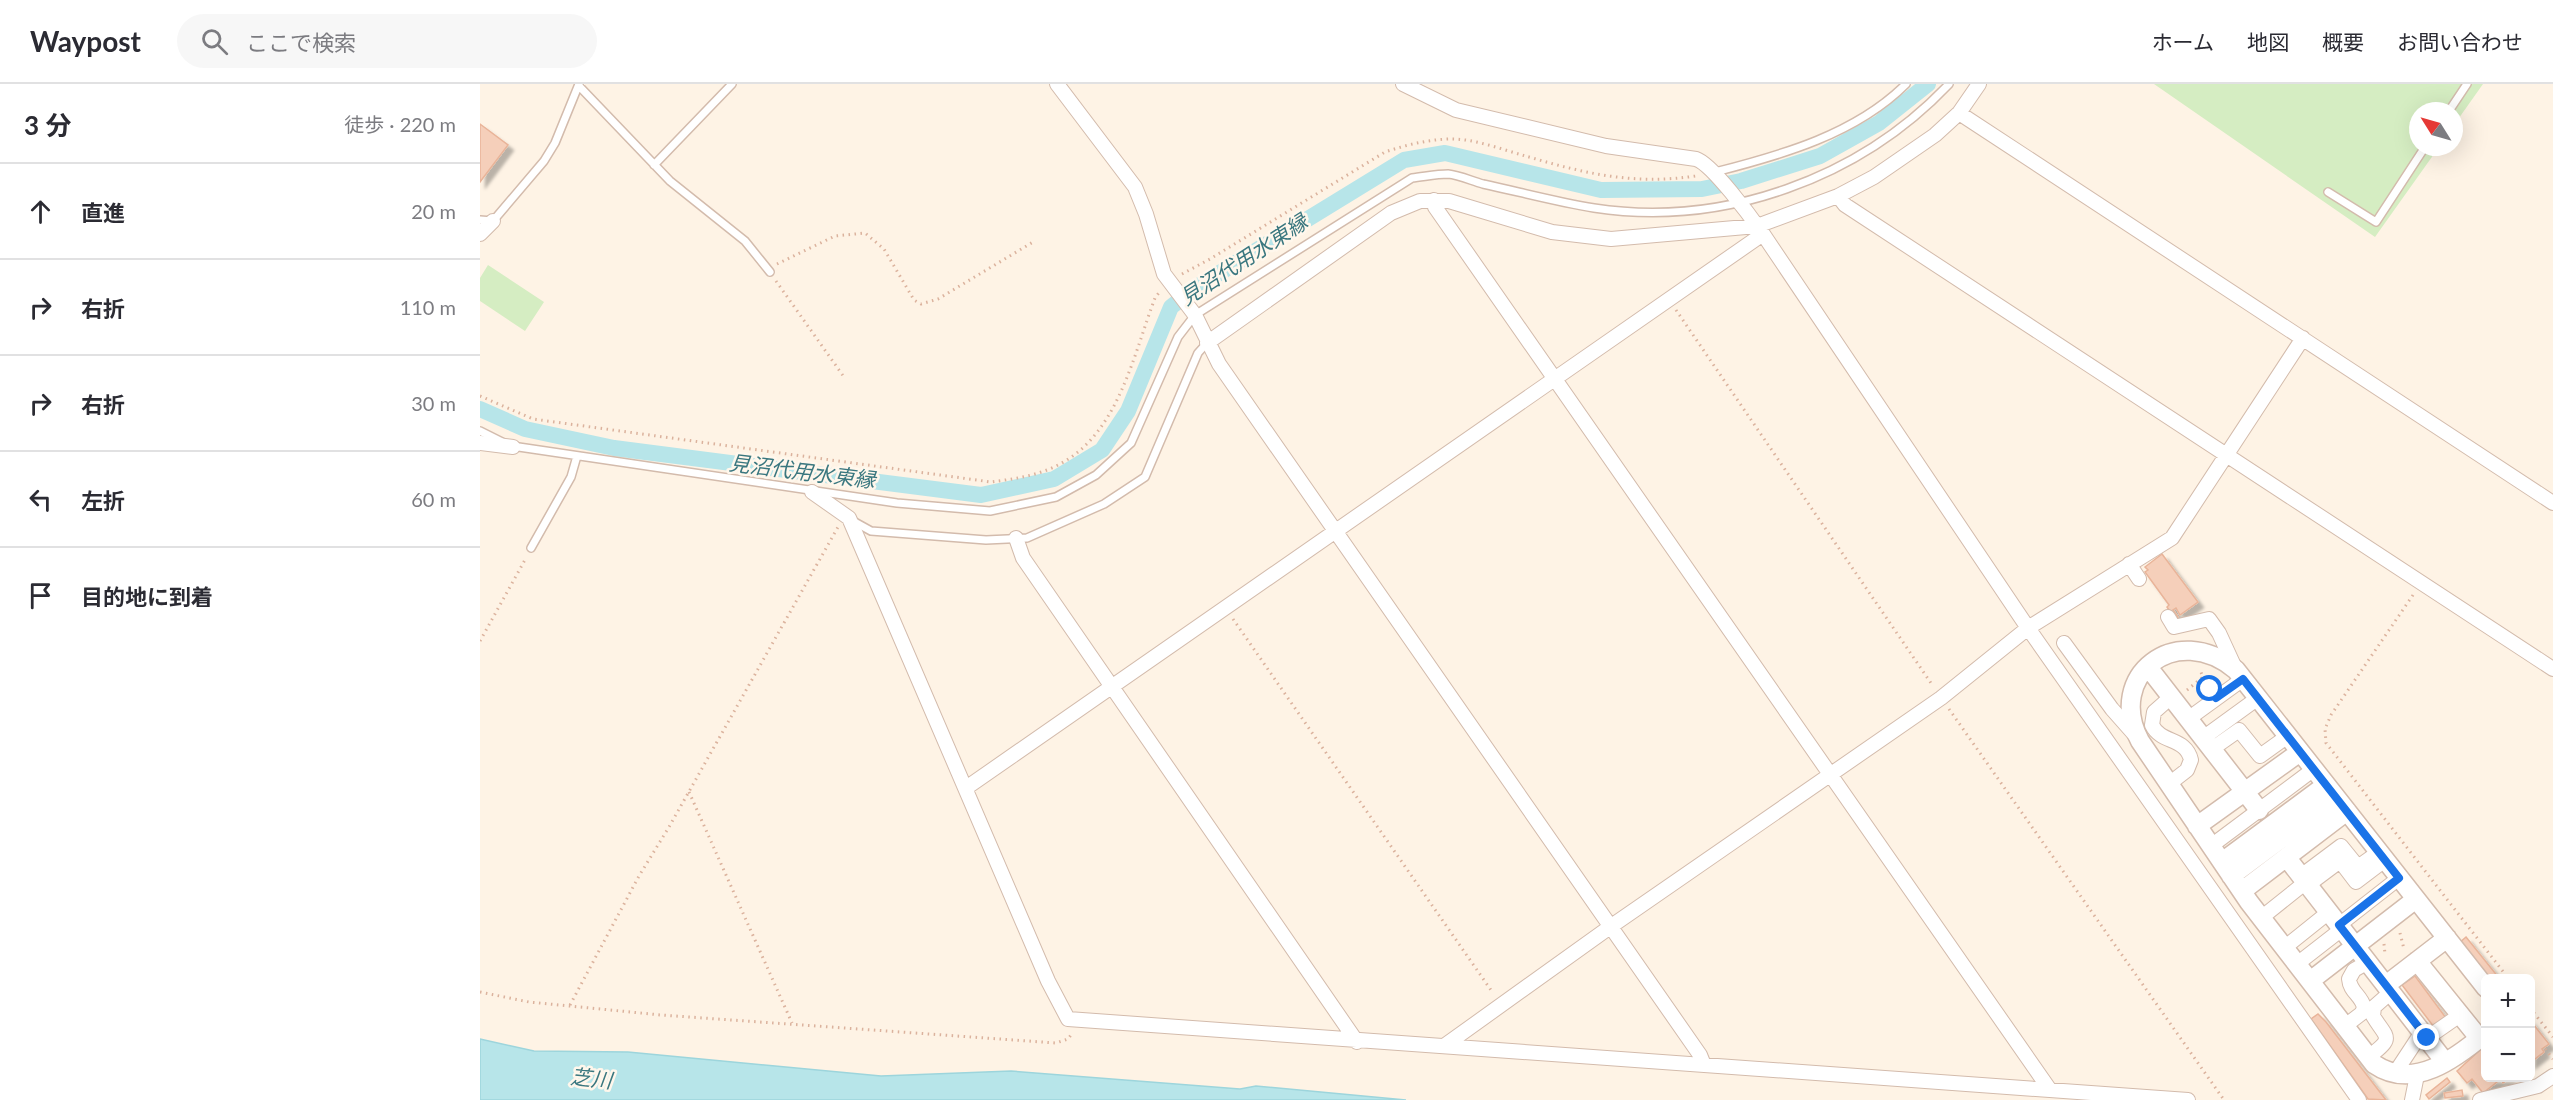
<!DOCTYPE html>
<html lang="ja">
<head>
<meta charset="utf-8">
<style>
	body { margin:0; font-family:Lato,"Noto Sans JP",sans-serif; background:#f7f7f7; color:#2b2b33 }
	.controls { position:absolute; right:18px; bottom:18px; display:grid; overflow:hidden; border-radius:9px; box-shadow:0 6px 24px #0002 }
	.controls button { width:54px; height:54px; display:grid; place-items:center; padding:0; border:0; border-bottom:2px solid #e1e1e2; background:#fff; color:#2b2b33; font:30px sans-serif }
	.compass { position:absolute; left:1929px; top:18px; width:54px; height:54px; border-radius:50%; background:#fff; box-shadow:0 6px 24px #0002; rotate:307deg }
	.stop { position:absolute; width:18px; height:18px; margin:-14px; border:4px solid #1a73e8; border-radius:50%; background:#fff }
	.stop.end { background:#1a73e8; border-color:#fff; box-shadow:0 2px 6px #0008 }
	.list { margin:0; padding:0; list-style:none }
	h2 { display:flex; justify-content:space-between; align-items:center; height:78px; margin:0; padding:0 24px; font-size:26px }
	h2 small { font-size:20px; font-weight:400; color:#7c7c81 }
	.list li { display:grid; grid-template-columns:39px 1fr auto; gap:18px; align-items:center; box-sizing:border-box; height:96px; padding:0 24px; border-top:2px solid #e1e1e2 }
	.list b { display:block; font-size:22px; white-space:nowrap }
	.list em { font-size:20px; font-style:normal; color:#7c7c81 }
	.icon { flex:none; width:33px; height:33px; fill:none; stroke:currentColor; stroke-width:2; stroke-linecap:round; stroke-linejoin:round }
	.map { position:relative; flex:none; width:2073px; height:1016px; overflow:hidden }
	header { display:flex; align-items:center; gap:36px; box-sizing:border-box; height:84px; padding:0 30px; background:#fff; border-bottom:2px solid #e1e1e2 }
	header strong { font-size:28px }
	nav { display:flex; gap:33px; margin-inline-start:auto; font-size:21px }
	.search { width:420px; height:54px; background:#f7f7f7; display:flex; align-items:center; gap:15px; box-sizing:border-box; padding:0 21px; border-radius:33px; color:#7c7c81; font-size:22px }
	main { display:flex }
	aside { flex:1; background:#fff }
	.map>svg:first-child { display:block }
	.green { fill:#d5edc2 }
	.water { fill:#b7e5e9; stroke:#9dd5dc; stroke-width:1.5 }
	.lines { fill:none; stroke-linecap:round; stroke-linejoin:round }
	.canal { stroke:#b7e5e9; stroke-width:16 }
	.building { fill:#f5cfba; stroke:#e9b499; stroke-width:1.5; filter:url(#shadow) }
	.service-casing { stroke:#d3bbac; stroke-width:10 }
	.minor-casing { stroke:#d3bbac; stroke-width:16 }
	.tertiary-casing { stroke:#d3bbac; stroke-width:21 }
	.path { stroke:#dbb29d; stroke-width:3; stroke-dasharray:1.5 4.5; stroke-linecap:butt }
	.service { stroke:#fff; stroke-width:7 }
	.minor { stroke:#fff; stroke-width:14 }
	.tertiary { stroke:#fff; stroke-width:18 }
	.route { stroke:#1a73e8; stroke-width:8 }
	.labels { text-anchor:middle; stroke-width:5; stroke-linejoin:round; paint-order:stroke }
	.water-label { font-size:21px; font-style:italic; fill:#3a777f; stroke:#fff7ec }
</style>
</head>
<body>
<header>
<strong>Waypost</strong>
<div class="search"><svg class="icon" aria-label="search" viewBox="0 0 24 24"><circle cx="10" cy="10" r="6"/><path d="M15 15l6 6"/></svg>ここで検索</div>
<nav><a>ホーム</a><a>地図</a><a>概要</a><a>お問い合わせ</a></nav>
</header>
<main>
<aside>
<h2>3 分<small>徒歩 · 220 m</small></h2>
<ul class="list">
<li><svg class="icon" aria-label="ahead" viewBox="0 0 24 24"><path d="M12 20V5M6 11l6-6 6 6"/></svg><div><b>直進</b></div><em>20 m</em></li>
<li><svg class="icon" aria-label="right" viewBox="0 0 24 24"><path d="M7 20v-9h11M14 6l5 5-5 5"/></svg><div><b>右折</b></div><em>110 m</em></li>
<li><svg class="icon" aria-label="right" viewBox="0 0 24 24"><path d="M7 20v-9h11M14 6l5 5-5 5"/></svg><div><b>右折</b></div><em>30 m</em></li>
<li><svg class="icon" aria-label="left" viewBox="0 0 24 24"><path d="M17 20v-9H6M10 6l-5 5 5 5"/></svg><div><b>左折</b></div><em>60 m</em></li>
<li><svg class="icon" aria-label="arrive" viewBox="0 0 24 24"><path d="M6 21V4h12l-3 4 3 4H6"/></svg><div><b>目的地に到着</b></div></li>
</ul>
</aside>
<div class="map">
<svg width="2073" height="1016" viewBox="0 0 2073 1016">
	<defs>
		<filter id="shadow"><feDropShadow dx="5.5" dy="5.5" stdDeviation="1.5" flood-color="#0004"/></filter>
	</defs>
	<rect width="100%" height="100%" fill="#fef3e5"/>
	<path class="green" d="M1674,0H2003L1974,41V27H1938V63H1959L1895,153Z
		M8,181L64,218L45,247L0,217V194Z"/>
	<path class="water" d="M0,955L54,967L148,968L401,992L531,987L760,1005L776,1002L926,1016H0Z"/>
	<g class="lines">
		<path class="canal" d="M0,325L45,345L134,364L501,411L574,395L622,366L648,327L691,223L715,204L924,76L965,69L1121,106L1222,105L1261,97L1340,72L1399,39L1448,0"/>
	</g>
	<path class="building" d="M0,40L28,61L0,98Z
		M1682,470L1718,518L1700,531L1696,524L1693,526L1698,533L1695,535L1687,523L1689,521L1665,488L1668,486L1665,483Z
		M1986,853L2019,894H2007L1979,859Z
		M1935,892L1966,934L1954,943L1922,901Z
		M1838,930L1846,938L1906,1016L1888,1015L1831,935Z
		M2050,936L2069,960L2062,965L2064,968L2050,979Z
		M2006,964V994H2030L2023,999L2021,995L2003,1009L1992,995L1987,999L1977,987L2000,966Z
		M1967,994L1970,998L1949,1015L1946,1011Z
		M1982,1006L1983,1012L1965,1014L1964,1009Z"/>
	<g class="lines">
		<defs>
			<path id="service" d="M99,2L190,97L265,157L290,188
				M1969,27L1987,0
				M174,81L252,0
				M1235,88C1302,71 1376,50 1426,0
				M1848,108L1896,138L1945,63
				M0,136L13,137L64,77L75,59L99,0
				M0,347L22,358
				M32,362L417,419L510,427L576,413L616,391L651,359L698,253L715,231L932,94C943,93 956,90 968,90C979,91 992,97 1003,100C1040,108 1077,118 1114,124C1244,144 1380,94 1469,0
				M371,436L391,447L506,456L547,454L624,420L665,393L718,269L727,259
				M51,464L91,393L97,372"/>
			<path id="minor" d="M577,0L655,103L666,130L684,190L715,231L739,280L1220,971L1224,981
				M923,0L976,26L1126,62L1216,75C1232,80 1271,133 1283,150L1548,544L1879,1016
				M1479,29L1499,0
				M1358,112L1365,121L2073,585
				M954,116L955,123L1570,1006
				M0,150L13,137
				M727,259L911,129L940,117H969L1072,148L1131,155L1277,142L1358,112L1394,93L1455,51L1479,29L2073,419
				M0,359L33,363
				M332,408L369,434L568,897L588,935L1708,1016
				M536,454L543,474L877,958
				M1649,480L1659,495
				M1688,533L1694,543L1729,535L1739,549L1756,586
				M1584,559L1632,625L1655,651
				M1708,635L1763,595
				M1723,654L1778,614
				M1732,665L1759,646L1780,672L1808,652
				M1689,700L1707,686L1711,676C1706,653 1681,660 1672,641L1674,628L1691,613
				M486,704L1283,150
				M1731,762L1834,685
				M1821,792L1861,762L1878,783L1899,768
				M1828,801L1860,777L1876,798L1905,776
				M1781,834L1826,798
				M1859,841L1919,794
				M1804,864L1849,828
				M1817,880L1862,845
				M1865,942L1882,929L1884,923C1881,911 1870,908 1869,895L1874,886L1888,878
				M1947,954L1980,931
				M964,962L1130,843L1461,614L1548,544L1692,454L1823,254
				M1888,973C1916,953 1906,954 1893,932L1894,923L1911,908
				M1915,989L1942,948
				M1932,1016L1937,991
				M2000,1016L2058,1002L2073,992"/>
			<path id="tertiary" d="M1668,583L1779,726
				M1717,742L1820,668
				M1807,774L1965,978
				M1742,778L1846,701
				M1751,792L1856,714
				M1762,807L1867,727
				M1937,877L1999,954
				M1830,897L1936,815
				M1906,901L1967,854
				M2006,904L1756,586C1696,536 1625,592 1660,657L1769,818L1894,980C1933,1007 1975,975 2006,949"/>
		</defs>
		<use href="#service" class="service-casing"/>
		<use href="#minor" class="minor-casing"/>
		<use href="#tertiary" class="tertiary-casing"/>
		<path class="path" d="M297,180L355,152L385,149L404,165L434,216L441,220L458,215L553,158
			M702,190L730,175L905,68C926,61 946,56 968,55C994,54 1023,66 1049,73C1107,90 1154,101 1216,92
			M296,197L364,293
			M1196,226L1453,602
			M0,312L53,335L511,398C533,395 557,392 578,381C638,351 653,272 675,214L681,206
			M1933,511L1851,631L1845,645L1846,659L2028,894
			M753,535L1013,909
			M0,557L46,474
			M1707,606L1723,593L1720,586
			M1469,625L1744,1016
			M209,708L312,939
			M1920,849L1924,865
			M1904,860L1905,870
			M0,908L49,918L181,931L576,959L588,955L593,948
			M90,921L159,792L189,743L358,443
			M2050,924L2073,953
			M2065,965L2073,975"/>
		<use href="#service" class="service"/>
		<use href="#minor" class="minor"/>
		<use href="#tertiary" class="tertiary"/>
	</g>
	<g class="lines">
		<path class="route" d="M1730,605L1736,614L1763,595L1919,794L1859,841L1947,954"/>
	</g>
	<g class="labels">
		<g class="water-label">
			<text transform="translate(764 176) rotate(-33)" y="7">見沼代用水東縁</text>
			<text transform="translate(322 388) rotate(7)" y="7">見沼代用水東縁</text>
			<text transform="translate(111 995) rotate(6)" y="7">芝川</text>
		</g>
	</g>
</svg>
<div class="controls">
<button>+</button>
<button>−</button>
</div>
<svg class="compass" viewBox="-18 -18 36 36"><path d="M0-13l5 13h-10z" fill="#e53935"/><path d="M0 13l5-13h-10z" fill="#7c7c81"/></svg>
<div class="stop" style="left:1730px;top:605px"></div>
<div class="stop end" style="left:1947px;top:954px"></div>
</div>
</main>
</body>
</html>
